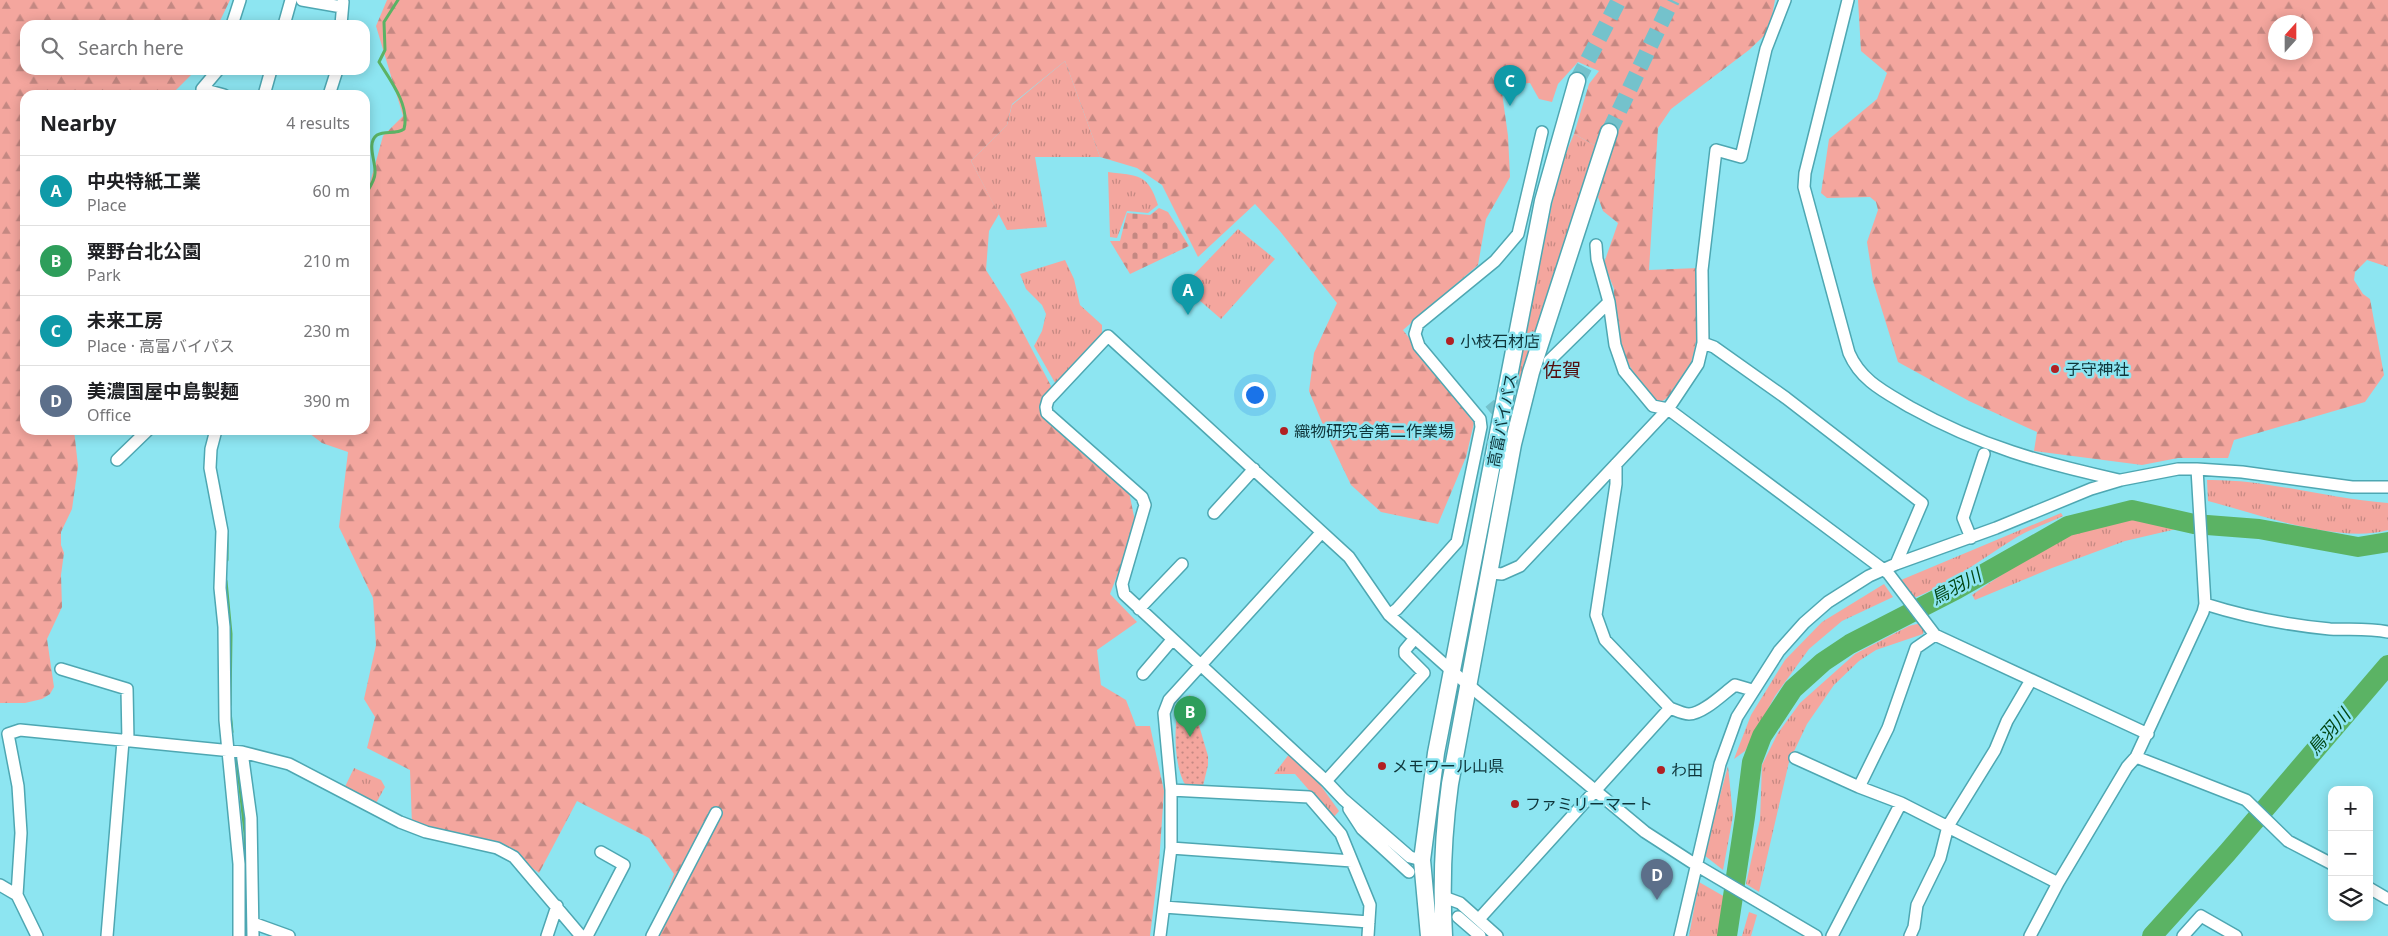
<!DOCTYPE html>
<html lang="en">
<head>
<meta charset="utf-8">
<style>
	body { margin:0; font-family:"Noto Sans","Noto Sans JP",sans-serif; background:#f6f6f6; color:#202124 }
	.controls { position:absolute; right:15px; bottom:15px; display:grid; overflow:hidden; border-radius:10px; box-shadow:0 2px 12px #0003 }
	.controls button { width:45px; height:45px; display:grid; place-items:center; padding:0; border:0; border-bottom:1px solid #e0e0e0; background:#fff; color:#202124; font:25px sans-serif }
	.compass { position:absolute; left:2268px; top:15px; width:45px; height:45px; border-radius:50%; background:#fff; box-shadow:0 2px 12px #0003; rotate:21deg }
	.you { position:absolute; left:1254px; top:394px; width:18px; height:18px; margin:-12px; border:4px solid #fff; border-radius:50%; background:#1a73e8; box-shadow:0 0 0 8px #1a73e833 }
	.badge { display:grid; place-items:center; width:32px; height:32px; border-radius:50%; background:#b45309; color:#fff; font-size:16px; font-weight:700 }
	.pin { position:absolute; translate:-50% -41px; filter:drop-shadow(0 1px 2px #0008) }
	.pin::after { content:''; position:absolute; top:26px; width:18px; height:15px; background:inherit; clip-path:polygon(0 0,100% 0,50% 100%) }
	.list { margin:0; padding:0; list-style:none }
	h2 { display:flex; justify-content:space-between; align-items:center; height:65px; margin:0; padding:0 20px; font-size:21px }
	h2 small { font-size:16px; font-weight:400; color:#757577 }
	.list li { display:grid; grid-template-columns:32px 1fr auto; gap:15px; align-items:center; box-sizing:border-box; height:70px; padding:0 20px; border-top:1px solid #e0e0e0 }
	.list b { display:block; font-size:19px; white-space:nowrap }
	.list p { margin:0; font-size:16px; white-space:nowrap; color:#757577 }
	.list em { font-size:16px; font-style:normal; color:#757577 }
	.icon { flex:none; width:28px; height:28px; fill:none; stroke:currentColor; stroke-width:2; stroke-linecap:round; stroke-linejoin:round }
	.map { position:relative; flex:none; width:2388px; height:936px; overflow:hidden }
	.search { position:absolute; background:#fff; box-shadow:0 2px 12px #0003; left:20px; top:20px; width:350px; height:55px; display:flex; align-items:center; gap:12px; box-sizing:border-box; padding:0 18px; border-radius:15px; color:#757577; font-size:19px }
	.panel { position:absolute; background:#fff; box-shadow:0 2px 12px #0003; left:20px; top:90px; width:350px; height:345px; border-radius:15px }
	.map>svg:first-child { display:block }
	.grass { fill:url(#grass-tufts) }
	.forest { fill:url(#forest-firs); fill-rule:evenodd }
	.cemetery { fill:url(#cemetery-stones) }
	.park { fill:url(#park-dots) }
	.lines { fill:none; stroke-linecap:round; stroke-linejoin:round }
	.stream { stroke:#5bb364; stroke-width:3 }
	.river { stroke:#5bb364; stroke-width:20 }
	.minor-tunnel { stroke:#74c2cc; stroke-width:11; stroke-dasharray:11 5.5; stroke-linecap:butt }
	.highway-tunnel { stroke:#74c2cc; stroke-width:16; stroke-dasharray:16 8; stroke-linecap:butt }
	.minor-casing { stroke:#4ea7b2; stroke-width:14 }
	.highway-casing { stroke:#4ea7b2; stroke-width:19 }
	.minor { stroke:#fff; stroke-width:11 }
	.highway { stroke:#fff; stroke-width:16 }
	.poi-dot { fill:#b12023; stroke:#8de5f1; stroke-width:2 }
	.labels { text-anchor:middle; stroke-width:5; stroke-linejoin:round; paint-order:stroke }
	.poi-label { font-size:16px; fill:#0e353a; stroke:#8de5f1; text-anchor:start }
	.street-label { font-size:16px; fill:#0e353a; stroke:#8de5f1 }
	.water-label { font-size:18px; font-style:italic; fill:#024613; stroke:#8de5f1 }
	.quarter-label { font-size:19px; fill:#540f0f; stroke:#8de5f1 }
</style>
</head>
<body>
<div class="map">
<svg width="2388" height="936" viewBox="0 0 2388 936">
	<defs>
		<pattern id="grass-tufts" width="24" height="20" patternUnits="userSpaceOnUse" patternTransform="scale(1.25)"><rect width="24" height="20" fill="#f4a69e"/><path d="M3 7l-1-3M5 7V3M7 7l1-3M15 17l-1-3M17 17v-4M19 17l1-3" fill="none" stroke="#c48882"/></pattern>
		<pattern id="forest-firs" width="22" height="20" patternUnits="userSpaceOnUse" patternTransform="scale(1.25)"><rect width="22" height="20" fill="#f4a69e"/><path d="M5 1l3.5 6h-7zM16 11l3.5 6h-7z" fill="#c48882"/></pattern>
		<pattern id="cemetery-stones" width="16" height="16" patternUnits="userSpaceOnUse" patternTransform="scale(1.25)"><rect width="16" height="16" fill="#f4a69e"/><path d="M2 7V4a2 2 0 0 1 4 0v3zM10 15v-3a2 2 0 0 1 4 0v3z" fill="#c48882"/></pattern>
		<pattern id="park-dots" width="8" height="8" patternUnits="userSpaceOnUse" patternTransform="scale(1.25)"><rect width="8" height="8" fill="#f4a69e"/><path d="M2 2h.1M6 6h.1" fill="none" stroke="#c48882" stroke-width="1.8" stroke-linecap="round"/></pattern>
	</defs>
	<rect width="100%" height="100%" fill="#8de5f1"/>
	<path class="grass" d="M1065,61L1100,157H1035L1047,227L1007,230L971,161L1007,125L1012,105Z
		M1574,134L1596,146L1522,385L1516,383L1559,169Z
		M1108,172C1138,176 1148,173 1158,205L1148,213L1127,211L1117,238L1110,237Z
		M1238,229L1275,259L1221,319L1183,286Z
		M1065,260L1074,279L1080,305L1102,325V335L1058,388L1034,346L1042,331L1046,314L1042,305L1026,289L1020,274Z
		M2207,480C2268,479 2327,499 2388,503V530C2339,544 2258,514 2208,501Z
		M2061,513L2063,516C2048,523 2031,529 2017,537C1983,558 1951,583 1914,598L1901,580Z
		M2139,517L2158,518L2185,527L2125,541L2052,568L1975,600L1972,595C2010,569 2049,541 2093,527C2108,523 2124,520 2139,517Z
		M1884,584L1893,597L1842,621L1809,649L1775,696L1745,751L1734,759L1751,715L1785,660L1822,622Z
		M1921,623L1924,628L1923,634L1876,650L1859,661L1834,685L1807,724L1789,762L1759,892L1746,884L1760,820L1762,765L1778,733L1800,703L1855,654L1909,626Z
		M1290,753L1316,779L1339,811L1333,818L1295,774H1274Z
		M1728,766L1733,816L1723,870L1704,855Z
		M354,768L381,780L385,787L375,805L342,793Z
		M1699,882L1725,897L1724,919L1720,936H1689Z
		M1749,912L1757,915L1751,936H1742Z"/>
	<path class="forest" d="M0,0H230L218,25H25V70H196L171,95H25V430H74L78,466L72,509L61,532V545L64,553L61,575L62,607L47,639L54,687L50,694L42,699L25,703H0Z
		M387,0H1775L1769,31L1749,50L1671,109L1658,128L1649,270L1698,268C1698,311 1705,379 1659,403L1641,384L1624,357L1613,316L1614,289L1604,263L1618,223L1603,211L1598,197L1604,172L1596,146L1574,134L1589,84L1599,71L1578,62L1558,84L1552,102L1539,99L1530,83L1501,85L1508,136L1510,177L1486,219L1478,265L1403,330L1474,423L1466,457L1438,524L1381,512L1351,485L1328,437L1309,391L1314,353L1337,303L1279,230L1255,204L1198,257L1162,185L1137,168L1100,157L1065,61L1012,104L1007,125L971,161L999,214L989,231L986,270L1012,311L1051,386L1043,406L1129,492L1136,526L1110,594L1137,622L1097,650L1101,685L1126,700L1136,726H1150L1164,791L1159,863L1150,936H651L674,874L649,838L577,801L539,873L508,850L412,825L410,770L367,748L375,717L364,699L376,645L373,598L339,527L348,452L322,443L305,430H365V201L383,136L403,116L376,26Z
		M1858,0H2388V267L2367,260L2355,272L2354,280L2363,294L2370,299L2384,375L2365,402L2234,440L2228,458H2178L2142,465L2034,451L2037,432L1969,401L1898,362L1873,281L1867,242L1878,210L1876,202L1870,197L1827,198L1821,193L1829,139L1877,99L1887,73L1861,51ZM2276,22H2306V52H2276Z"/>
	<path class="cemetery" d="M1159,208L1168,212L1189,246L1130,274L1110,241H1120L1127,213L1150,215Z"/>
	<path class="park" d="M1190,695L1208,756V765L1203,786H1186C1173,766 1174,724 1179,702Z"/>
	<g class="lines">
		<path class="stream" d="M365,195C369,188 375,181 375,173C376,162 366,143 377,135C385,130 396,135 404,129C410,106 391,81 379,62L385,50L384,22L398,0
			M227,560V534
			M226,581L231,634L230,705
			M230,711L232,732
			M237,760L245,833L247,936"/>
		<path class="river" d="M1727,936L1745,817L1752,762L1762,736L1793,689L1823,662L1850,644L1957,589L2068,526L2132,510L2194,524L2259,529L2358,547L2388,542
			M2152,936L2227,853L2388,665"/>
		<path class="minor-tunnel" d="M1489,411L1549,361"/>
		<path class="highway-tunnel" d="M1577,81L1619,0
			M1609,132L1672,0"/>
		<defs>
			<path id="minor" d="M302,0L342,7
				M1848,0L1805,173L1804,187L1849,353C1861,381 1885,392 1910,407C1980,446 2042,463 2119,480
				M232,25L240,0
				M284,25L291,0
				M341,25L343,2
				M218,70L202,89L224,95
				M264,95L271,70
				M329,95L337,70
				M1596,245L1597,259L1609,302L1615,345L1624,371L1653,406L1668,409L1888,573L1935,635L2148,734
				M1703,343L1714,347L1786,398L1922,503L1896,564
				M1549,361L1609,302
				M216,430L211,449L210,468L222,531L220,588L224,627L225,720L239,864V936
				M117,460L148,430
				M1616,464V484L1596,615L1605,640L1670,708C1675,710 1683,714 1689,714C1703,714 1724,693 1735,685L1752,690
				M1214,513L1254,469
				M1971,538L1963,518L1984,454
				M1491,573L1502,574L1520,566L1668,409L1698,364L1703,343L1702,270L1716,150L1741,157L1766,49L1785,0
				M2205,604C2246,617 2288,625 2330,629C2350,630 2369,628 2388,632
				M1139,609L1182,564
				M1389,615L1397,609L1457,542L1481,427L1480,419L1419,346L1415,334L1418,324L1495,261L1518,234L1542,132
				M61,669L127,689L128,741
				M1143,674L1172,640
				M242,752L251,818L253,936
				M2136,757L2246,800L2288,841L2332,864
				M1795,758L1859,787L1901,803L2058,883
				M1326,781L1424,673L1405,654V650L1415,638
				M1859,787L1888,728L1916,648L1935,635
				M1171,790L1309,797L1341,834L1370,905L1368,936
				M1349,809L1362,829L1409,872
				M1171,848L1352,861
				M1422,860L1410,857L1343,799L1326,781L1124,594L1122,584L1145,505L1142,497L1047,413L1046,407L1048,400L1108,336L1349,557L1389,615L1453,672L1645,832L1696,865L1816,936
				M0,885L17,895
				M2369,888L2388,899
				M1441,896L1460,903L1497,936
				M1164,907L1369,922
				M1458,917L1480,936
				M1479,919L1670,708
				M253,923L289,936
				M37,936L17,895L21,833L18,786L8,734L20,730L242,752L289,764L400,822L426,832L497,848L514,857L581,936
				M107,936L123,741
				M547,936L557,906
				M587,936L624,865L601,852
				M652,936L716,813
				M1160,936L1171,848V790L1164,713L1169,700L1321,533
				M1680,936L1720,764L1737,717L1779,651L1804,623L1828,602L1869,576L1896,564L1996,528L2091,489L2121,480L2178,469H2197L2242,472L2352,487H2388
				M1832,936L1901,803
				M1910,936L1914,927L1917,905L1940,858L1948,826L1995,750L2007,721L2031,680
				M2030,936L2058,883L2127,767L2136,757L2203,612L2205,604L2197,469
				M2183,936L2201,916L2236,936"/>
			<path id="highway" d="M1429,936L1422,860L1436,753L1543,201L1577,81
				M1444,936C1441,884 1443,835 1450,784L1513,444L1531,372L1609,132"/>
		</defs>
		<use href="#minor" class="minor-casing"/>
		<use href="#highway" class="highway-casing"/>
		<use href="#minor" class="minor"/>
		<use href="#highway" class="highway"/>
	</g>
	<g class="poi-dot">
		<circle cx="1450" cy="341" r="5"/>
		<circle cx="2055" cy="369" r="5"/>
		<circle cx="1284" cy="431" r="5"/>
		<circle cx="1382" cy="766" r="5"/>
		<circle cx="1661" cy="770" r="5"/>
		<circle cx="1515" cy="804" r="5"/>
	</g>
	<g class="labels">
		<g class="poi-label">
			<text x="1460" y="347">小枝石材店</text>
			<text x="2065" y="375">子守神社</text>
			<text x="1294" y="437">織物研究舎第二作業場</text>
			<text x="1392" y="772">メモワール山県</text>
			<text x="1671" y="776">わ田</text>
			<text x="1525" y="810">ファミリーマート</text>
		</g>
		<g class="street-label">
			<text transform="translate(1502 420) rotate(-79)" y="6">高富バイパス</text>
		</g>
		<g class="water-label">
			<text transform="translate(1956 587) rotate(-28)" y="6">鳥羽川</text>
			<text transform="translate(2329 732) rotate(-49)" y="6">鳥羽川</text>
		</g>
		<g class="quarter-label">
			<text x="1562" y="377">佐賀</text>
		</g>
	</g>
</svg>
<div class="controls">
<button>+</button>
<button>−</button>
<button><svg class="icon" aria-label="layers" viewBox="0 0 24 24"><path d="M12 4l9 5-9 5-9-5zM3 14l9 5 9-5"/></svg></button>
</div>
<svg class="compass" viewBox="-18 -18 36 36"><path d="M0-13l5 13h-10z" fill="#e53935"/><path d="M0 13l5-13h-10z" fill="#757577"/></svg>
<div class="you"></div>
<div class="pin badge" style="left:1188px;top:315px;background:#0f9aa8">A</div>
<div class="pin badge" style="left:1190px;top:737px;background:#2e9e5b">B</div>
<div class="pin badge" style="left:1510px;top:106px;background:#0f9aa8">C</div>
<div class="pin badge" style="left:1657px;top:900px;background:#5c6f8a">D</div>
<div class="search"><svg class="icon" aria-label="search" viewBox="0 0 24 24"><circle cx="10" cy="10" r="6"/><path d="M15 15l6 6"/></svg>Search here</div>
<section class="panel">
<h2>Nearby<small>4 results</small></h2>
<ul class="list">
<li><span class="badge" style="background:#0f9aa8">A</span><div><b>中央特紙工業</b><p>Place</p></div><em>60 m</em></li>
<li><span class="badge" style="background:#2e9e5b">B</span><div><b>粟野台北公園</b><p>Park</p></div><em>210 m</em></li>
<li><span class="badge" style="background:#0f9aa8">C</span><div><b>未来工房</b><p>Place · 高富バイパス</p></div><em>230 m</em></li>
<li><span class="badge" style="background:#5c6f8a">D</span><div><b>美濃国屋中島製麺</b><p>Office</p></div><em>390 m</em></li>
</ul>
</section>
</div>
</body>
</html>
